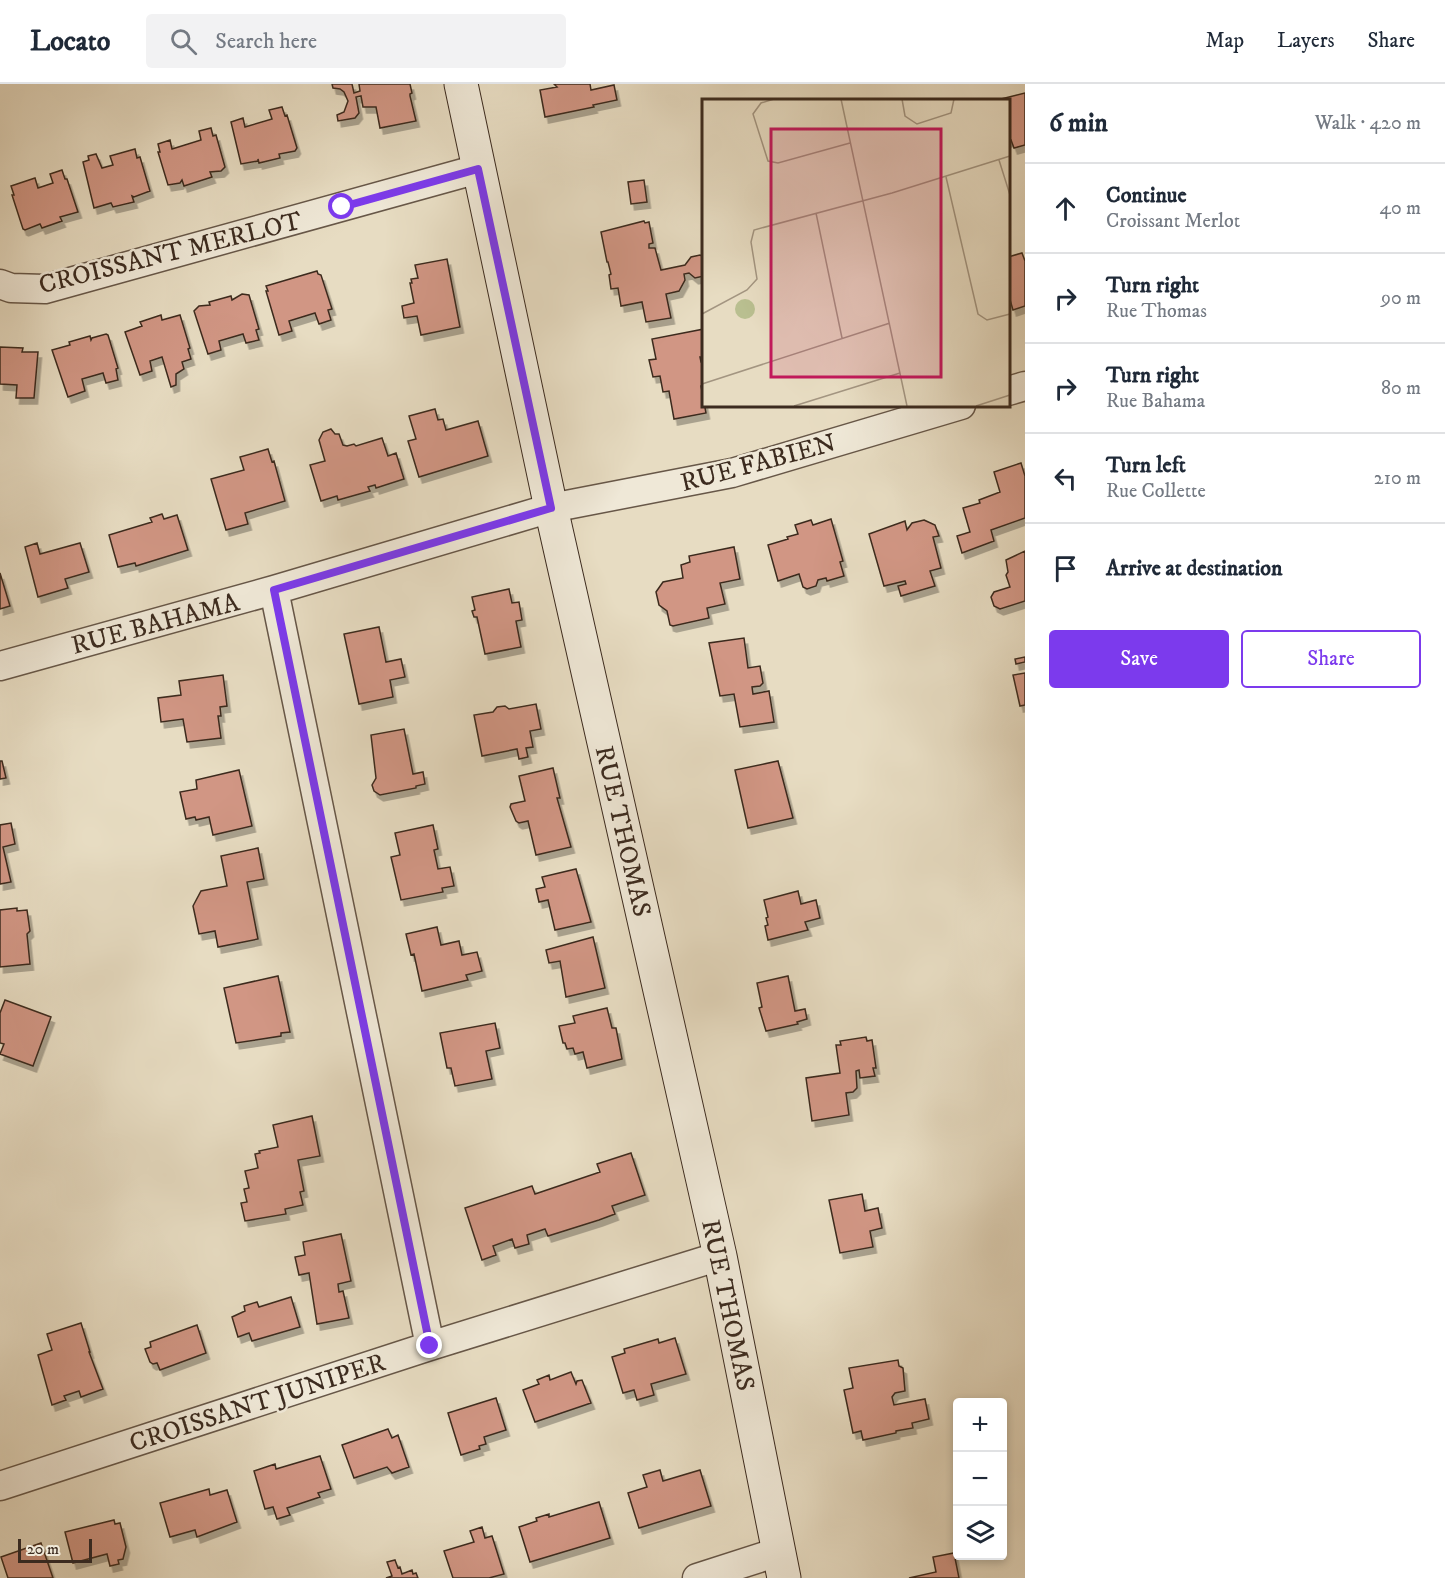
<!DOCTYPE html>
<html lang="en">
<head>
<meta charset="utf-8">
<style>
	body { margin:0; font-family:"IM FELL DW Pica",serif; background:#f2f2f3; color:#1f2937 }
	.controls { position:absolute; right:18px; bottom:18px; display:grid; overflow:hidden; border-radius:6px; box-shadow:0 3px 9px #0003 }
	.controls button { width:54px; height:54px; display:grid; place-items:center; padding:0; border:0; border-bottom:2px solid #e0e1e3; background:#fff; color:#1f2937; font:30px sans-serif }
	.scale { position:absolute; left:18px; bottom:15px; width:74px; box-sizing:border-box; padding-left:6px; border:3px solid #3c2b1f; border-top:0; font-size:16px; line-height:21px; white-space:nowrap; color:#3c2b1f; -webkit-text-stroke:4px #efe8d7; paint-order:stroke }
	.stop { position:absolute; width:18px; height:18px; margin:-14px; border:4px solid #7c3aed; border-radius:50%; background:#fff }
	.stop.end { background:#7c3aed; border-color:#fff; box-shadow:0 2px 6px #0008 }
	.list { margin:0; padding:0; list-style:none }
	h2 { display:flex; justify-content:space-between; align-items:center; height:78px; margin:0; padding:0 24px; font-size:26px }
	h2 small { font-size:20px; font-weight:400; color:#747a83 }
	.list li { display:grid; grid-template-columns:39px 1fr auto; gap:18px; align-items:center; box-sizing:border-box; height:90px; padding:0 24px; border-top:2px solid #e0e1e3 }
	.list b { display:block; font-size:22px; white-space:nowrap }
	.list p { margin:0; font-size:20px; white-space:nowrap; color:#747a83 }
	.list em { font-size:20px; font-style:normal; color:#747a83 }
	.actions { display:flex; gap:12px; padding:18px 24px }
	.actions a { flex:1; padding:14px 0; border:2px solid #7c3aed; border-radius:6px; text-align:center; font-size:21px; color:#7c3aed }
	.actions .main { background:#7c3aed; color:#fff }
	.icon { flex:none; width:33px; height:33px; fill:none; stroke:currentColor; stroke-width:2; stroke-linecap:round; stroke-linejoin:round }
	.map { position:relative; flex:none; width:1025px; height:1494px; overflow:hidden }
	header { display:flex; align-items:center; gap:36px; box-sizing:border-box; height:84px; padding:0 30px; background:#fff; border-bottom:2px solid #e0e1e3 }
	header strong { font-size:28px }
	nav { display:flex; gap:33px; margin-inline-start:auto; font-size:21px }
	.search { width:420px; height:54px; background:#f2f2f3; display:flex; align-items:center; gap:15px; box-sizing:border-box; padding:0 21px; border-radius:6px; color:#747a83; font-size:22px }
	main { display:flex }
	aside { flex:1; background:#fff }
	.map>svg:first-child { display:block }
	.building { fill:#d19684; stroke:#3c2b1f; stroke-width:1.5; filter:url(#shadow) }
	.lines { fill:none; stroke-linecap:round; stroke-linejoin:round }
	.street-casing { stroke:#675748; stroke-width:31 }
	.secondary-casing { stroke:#3c2b1f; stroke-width:35 }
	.street { stroke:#efe8d7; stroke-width:28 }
	.secondary { stroke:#efe8d7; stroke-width:33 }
	.route { stroke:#7c3aed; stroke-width:8 }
	.labels { text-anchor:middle; stroke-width:5; stroke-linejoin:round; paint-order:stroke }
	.street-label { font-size:26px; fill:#3c2b1f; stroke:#efe8d7 }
	.inset-road { fill:none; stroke:#a39581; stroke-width:1.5 }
	.view { fill:#c2185b; fill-opacity:0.15; stroke:#c2185b; stroke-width:3 }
	.inset-edge { fill:none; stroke:#3c2b1f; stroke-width:3 }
</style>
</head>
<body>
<header>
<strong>Locato</strong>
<div class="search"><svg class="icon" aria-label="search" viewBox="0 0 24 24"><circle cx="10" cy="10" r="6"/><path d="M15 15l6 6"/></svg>Search here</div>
<nav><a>Map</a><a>Layers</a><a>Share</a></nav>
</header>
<main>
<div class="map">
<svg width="1025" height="1494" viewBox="0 0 1025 1494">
	<defs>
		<filter id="shadow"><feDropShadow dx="3.5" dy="6" stdDeviation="0" flood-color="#0004"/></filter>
	</defs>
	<rect width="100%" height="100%" fill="#e7dcc2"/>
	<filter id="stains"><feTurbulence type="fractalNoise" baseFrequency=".00333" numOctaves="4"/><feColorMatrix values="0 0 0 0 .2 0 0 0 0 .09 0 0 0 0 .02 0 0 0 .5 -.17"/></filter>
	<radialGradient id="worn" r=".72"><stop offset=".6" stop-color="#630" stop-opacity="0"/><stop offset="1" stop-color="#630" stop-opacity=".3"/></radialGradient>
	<path class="building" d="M332,0H352L354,9L360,7L359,0H410L412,9L410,10V12L416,37L380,44L376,23H363L361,12L356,13L359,29L355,34L338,37L337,31L344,28L348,17L344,8L340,5L333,4Z
		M554,0H590L591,6L614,1L617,16L593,21L594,23L545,33L540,6L557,3Z
		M1025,9V61L1014,64L1011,56L1008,57V16H997Z
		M282,23L285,32L287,31L297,64L295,67L279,70L280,74L259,79L258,75V77L241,80L231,38L243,34L245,43L272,35L269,26Z
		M211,44L213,52L216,51L225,83L221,87L210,88L212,93L184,102L182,96L180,99L168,101L158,68H160L158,60L170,56L172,65L201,56L199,47Z
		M135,65L137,74L140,73L150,107L134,113L132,112L134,118L113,123L111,119L94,124L83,78L89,76L88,72L96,70L102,84L113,81L110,72Z
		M62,86L65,95H67L78,128L60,133L62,137L42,144L40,140L25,146L23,145L12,111H14L11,102L35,94L38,104L53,99L50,90Z
		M644,96L647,118L631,120L628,98Z
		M644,137L645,139L649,138L653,159L649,160V164H655L661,186L685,181L691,173L700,171L704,173V192L695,194L689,189L684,190L685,196L679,207L666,210L671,234L646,238L642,218L621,222L618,204L611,205L609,191L611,190L608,178H607L601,148Z
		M1022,169L1025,177V222L1013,226L1008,209V173Z
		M447,175L460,243L421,251L417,232L404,234L402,222L414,219L410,199H412L411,195L418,194L415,181Z
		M317,187L318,190L321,191L332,225L328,226L331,236L319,240L315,229L289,237L292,247L279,251L266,207H268L266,202Z
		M242,210L249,211L259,245L256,246L259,256L246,259L243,250L219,257L221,266L208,270L194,227L199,222L210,221L209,218L231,212L232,216Z
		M161,231L162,236L180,231L190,264L188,265L191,275L182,278L184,285L176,290V301L171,303L162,273L150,277L152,287L140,291L125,248L142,242L140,238Z
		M704,245V273H700L701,278H704V301L701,302L706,329L674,335L669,307L663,308L660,292L653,293L649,276L656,275L652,255Z
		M106,250L108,251L118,284L116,285L118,296L106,299L103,289L82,295L85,307L68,313L52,266L70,261L69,258L90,252L91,256L92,254Z
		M0,263L23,264L22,268H38L34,314H16L17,301L0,300Z
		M435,325L438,336L443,335L446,346L478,337L488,372L419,393L408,357L416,355L409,332Z
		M331,345L335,350H339L343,361L347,362L354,360L356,362L382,354L388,372L396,369L404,395L376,404L375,401L368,403L370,407L338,416L337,412L321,417L310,381L325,377L319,356L323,348Z
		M268,365L272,378L274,377L285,417L245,429L248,440L226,446L211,395L244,386L240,373Z
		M1021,379L1025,392V434L991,446L994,457L962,469L957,452L970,448L963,424L980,419L979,416L1000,408L994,388Z
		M162,430L164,435L177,431L188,466L136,482L135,479L118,483L109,451L152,438L150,434Z
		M831,435L843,477L840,478L844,492L827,497L826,494L818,496L816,502L807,505L803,503L799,490L778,497L768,461L788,455L787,453L798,450L795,441L811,436L813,441Z
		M924,436L935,441L939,452L933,453L941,484L930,487L935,502L901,512L898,502L906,500L905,497L884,502L869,450L905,437L907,446L912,439Z
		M37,459L40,470L80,459L89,488L65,495L68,504L38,513L25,463Z
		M734,463L740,495L720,499L725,520L707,524L709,534L673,542L670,541L667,527L659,521L656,508L663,498L683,494L681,481L690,478L689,472Z
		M1025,467V517L1000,525L994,522L991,513L994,508L1010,503L1006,491L1008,488L1006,476Z
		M0,489L10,522L0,525Z
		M509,505L512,519L519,518L522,536L516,537L521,563L485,570L477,533H474L472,527L475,526L472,513Z
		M379,543L386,578L401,575L405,593L390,596L393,613L359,620L344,550Z
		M744,554L748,584L760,582L763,599L760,602L752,603L753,610L769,607L774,638L740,643L734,610L720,612L709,559Z
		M1025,573V578L1016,580L1015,575Z
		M1025,589V621L1020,622L1013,591Z
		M223,591L227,622L220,623L221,632H218L221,654L187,658L183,635L161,638L158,614L181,611L179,597Z
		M536,620L541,645L530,647L533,663L526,664L528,673L519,675L517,665L482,672L474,631L493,628L497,623L505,622L509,625Z
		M404,645L413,690L423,688L425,700L416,702V704L380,711L374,707L372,701L376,694L371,651Z
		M0,677H2L6,694L0,695Z
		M778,677L793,734L748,744L735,686Z
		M553,684L560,714H557L571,763L536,771L528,737L519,739L516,737L510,723L511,720L525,717L519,692Z
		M239,686L252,742L213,751L209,733L196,736L195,733L186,735L180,708L197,705L196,696Z
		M11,739L15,760L3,763L11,798L0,800V741Z
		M433,741L438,765L434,766L438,785L450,783L454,802L442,804L443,808L401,816L391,773L400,771L395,749Z
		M258,764L264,795L247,798L258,855L218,863L215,847L199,850L193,822L201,807L227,802L221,772Z
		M576,785L591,838L555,846L548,816L539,818L536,805L545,803L542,793Z
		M798,807L801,820L816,816L820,834L805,838L808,846L768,856L765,842L768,841L766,834L768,833L764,816Z
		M17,824V827L27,826L30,847L27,850L30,880L0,883V826Z
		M437,843L441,861L459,857L462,871L477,868L482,887L466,891L468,896L422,907L414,870L411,871L406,850Z
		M593,853L605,904L566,913L560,877L549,879L546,866Z
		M278,892L290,948L281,949V952L236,959L224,904Z
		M788,892L795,927L805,925L807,935L797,938L798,940L766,947L759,924L762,923L757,899Z
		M5,916L51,933L33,982L0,970L4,960L0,959V929Z
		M607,924L612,944H616L622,975L587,984L583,968L575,970L573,964L567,965L565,959H563L559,942L575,939L573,932Z
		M495,939L500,964L486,967L492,995L455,1002L451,984H447L440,949Z
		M866,953L867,957L872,956L876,984H873L875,992L860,994L859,986L856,987L857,1004L853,1008L846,1009L849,1031L812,1037L806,994L840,989L836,961H841L840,957Z
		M312,1032L320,1072L298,1076L304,1107L300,1108L303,1121L285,1125L286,1130L245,1137L241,1119L247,1118L244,1105L249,1104L245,1087L258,1084L255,1070L260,1069L259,1067L278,1063L273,1041Z
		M631,1069L645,1111L612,1122L615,1130L599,1136L548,1152L545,1145L527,1151L529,1160L515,1164L512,1155L493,1162L496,1171L482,1176L465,1124L532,1102L535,1110L600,1088L597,1080Z
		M862,1110L865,1127L878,1124L882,1144L870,1147L873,1163L840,1169L829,1116Z
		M341,1150L351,1197L338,1200L339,1208L343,1207L349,1234L317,1240L309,1189L299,1191L295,1173L305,1171L303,1158Z
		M291,1213L300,1243L252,1257L249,1249L238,1253L232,1233L245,1227L244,1222L257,1218L259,1223Z
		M81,1239L90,1268H89L103,1305L81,1313L79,1307L64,1312L66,1316L52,1321L38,1271L52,1266L47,1250Z
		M197,1241L206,1269L160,1286L157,1279L153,1280L150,1278L145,1265L151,1263L150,1258Z
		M675,1254L686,1290L651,1300L654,1311L637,1316L634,1306L623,1309L612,1273L625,1269L624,1265L658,1255L659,1259Z
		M898,1276L899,1282L903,1284L905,1307L895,1309L892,1313L894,1321L925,1315L929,1335L912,1339L913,1344L896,1347V1349L863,1356L861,1347L853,1349L844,1306L853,1304L849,1284Z
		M571,1288L576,1300L577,1297L582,1296L591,1319L535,1338L523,1306L539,1300L537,1296L549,1291L550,1296Z
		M496,1314L506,1346L484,1353L486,1360L479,1362L480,1365L461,1371L448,1329Z
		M388,1345L392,1354L398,1351L409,1383L392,1389L387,1383L354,1394L342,1361Z
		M320,1372L331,1405L318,1409L320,1413L287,1424L290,1431L277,1435L273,1423L265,1425L254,1387L275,1380L276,1385Z
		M660,1386L663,1397L700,1386L711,1422L639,1444L628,1409L647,1403L643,1391Z
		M209,1405L210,1411L227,1406L237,1438L197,1453L195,1446L170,1453L160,1419Z
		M599,1418L610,1454L530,1478L519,1443L537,1437L536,1434L549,1430V1433Z
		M114,1436L115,1440L120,1439L126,1463L123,1475L118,1476L119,1480L110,1482L107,1470L73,1479L65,1448Z
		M482,1443L485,1454L492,1452L504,1490L489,1494H453L444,1467L474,1458L470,1447Z
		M41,1459L53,1494H8L1,1473Z
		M954,1469L959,1494H909L936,1488L933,1473Z
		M395,1476L398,1484L400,1483L402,1490L412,1486L413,1490L416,1489L418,1494H386L392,1492L387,1478Z"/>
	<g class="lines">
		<defs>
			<path id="street" d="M0,200L11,204L45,205L478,85
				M1008,307L1025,302
				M274,506L430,1262
				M0,582L274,506L551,424L732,389L961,321
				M0,1402L430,1262L720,1172
				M697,1494L778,1468"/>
			<path id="secondary" d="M461,0L551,424L720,1172L784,1494"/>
		</defs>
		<use href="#street" class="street-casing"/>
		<use href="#secondary" class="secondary-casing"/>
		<use href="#street" class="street"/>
		<use href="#secondary" class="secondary"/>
	</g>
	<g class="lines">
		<path class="route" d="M342,123L478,85L551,424L274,506L430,1262"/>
	</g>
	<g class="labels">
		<g class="street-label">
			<text transform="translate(170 168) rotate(-14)" y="9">CROISSANT MERLOT</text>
			<text transform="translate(758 378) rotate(-15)" y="9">RUE FABIEN</text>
			<text transform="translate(155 539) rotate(-15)" y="9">RUE BAHAMA</text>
			<text transform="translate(624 747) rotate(77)" y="9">RUE THOMAS</text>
			<text transform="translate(729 1221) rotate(78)" y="9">RUE THOMAS</text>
			<text transform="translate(257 1318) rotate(-18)" y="9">CROISSANT JUNIPER</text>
		</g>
	</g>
	<g transform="translate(702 15)">
		<rect width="308" height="308" fill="#e7dcc2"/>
		<path d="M33 210a10 10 0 1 1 20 0a10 10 0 1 1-20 0Z" fill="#b9bf90"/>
		<path class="inset-road" d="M72,0L59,4L51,15L66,62L76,64L148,44M139,0L205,307M200,0L203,17L215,25L249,14L252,0M297,61L308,96M244,78L276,215L285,221L308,215M114,114L140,239M0,215L45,191L55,180L49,143L52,131L190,94L308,57M0,285L188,224M92,307L198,274M274,307L308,296"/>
		<path class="view" d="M69,30H239V278H69Z"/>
		<rect width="308" height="308" class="inset-edge"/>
	</g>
	<rect width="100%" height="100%" filter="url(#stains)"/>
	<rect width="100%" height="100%" fill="url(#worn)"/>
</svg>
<div class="controls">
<button>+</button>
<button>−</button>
<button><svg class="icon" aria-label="layers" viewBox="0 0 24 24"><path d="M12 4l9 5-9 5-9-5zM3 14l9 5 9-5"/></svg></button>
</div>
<div class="scale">20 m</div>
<div class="stop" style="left:342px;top:123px"></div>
<div class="stop end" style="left:430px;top:1262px"></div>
</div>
<aside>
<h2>6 min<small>Walk · 420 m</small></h2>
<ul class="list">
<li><svg class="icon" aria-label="ahead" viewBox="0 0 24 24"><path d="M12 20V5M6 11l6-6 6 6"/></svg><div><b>Continue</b><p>Croissant Merlot</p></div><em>40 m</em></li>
<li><svg class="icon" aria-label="right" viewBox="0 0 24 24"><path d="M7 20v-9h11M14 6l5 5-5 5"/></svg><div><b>Turn right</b><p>Rue Thomas</p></div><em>90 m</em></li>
<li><svg class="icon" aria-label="right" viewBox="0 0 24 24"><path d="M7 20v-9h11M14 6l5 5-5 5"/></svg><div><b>Turn right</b><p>Rue Bahama</p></div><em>80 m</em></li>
<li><svg class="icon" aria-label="left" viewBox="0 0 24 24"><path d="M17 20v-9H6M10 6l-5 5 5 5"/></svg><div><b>Turn left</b><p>Rue Collette</p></div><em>210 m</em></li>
<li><svg class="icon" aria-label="arrive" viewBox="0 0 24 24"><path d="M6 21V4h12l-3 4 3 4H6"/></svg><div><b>Arrive at destination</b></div></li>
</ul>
<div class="actions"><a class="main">Save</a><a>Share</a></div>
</aside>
</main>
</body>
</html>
